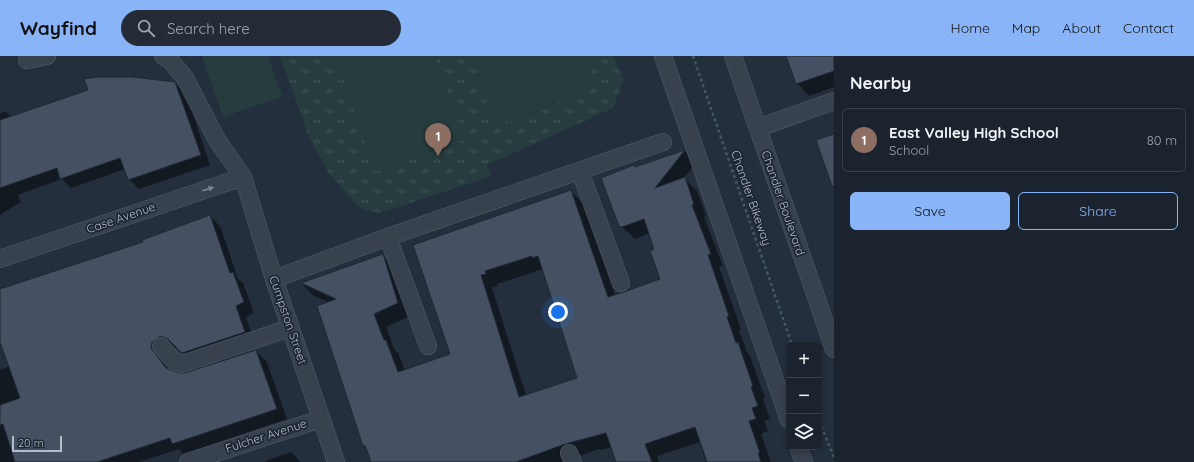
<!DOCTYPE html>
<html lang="en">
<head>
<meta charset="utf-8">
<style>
	body { margin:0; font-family:Quicksand,sans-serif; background:#242b36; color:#f1f3f6 }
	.controls { position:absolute; right:12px; bottom:12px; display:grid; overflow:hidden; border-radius:6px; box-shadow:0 2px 6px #0003 }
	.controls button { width:36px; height:36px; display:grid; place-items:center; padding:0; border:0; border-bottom:1px solid #39404a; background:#1b232e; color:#f1f3f6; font:20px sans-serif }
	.scale { position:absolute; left:12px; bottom:10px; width:50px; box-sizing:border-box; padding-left:4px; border:2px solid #b4bcc9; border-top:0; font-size:11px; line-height:14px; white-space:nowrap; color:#b4bcc9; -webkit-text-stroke:3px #1d2633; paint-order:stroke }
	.you { position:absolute; left:558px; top:256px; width:14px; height:14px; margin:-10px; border:3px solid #fff; border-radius:50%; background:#1a73e8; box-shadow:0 0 0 6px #1a73e833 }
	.badge { display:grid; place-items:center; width:26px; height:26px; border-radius:50%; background:#8ab4f8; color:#fff; font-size:13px; font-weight:700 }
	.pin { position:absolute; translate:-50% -33px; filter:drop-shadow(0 1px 2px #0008) }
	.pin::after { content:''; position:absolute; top:21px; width:14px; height:12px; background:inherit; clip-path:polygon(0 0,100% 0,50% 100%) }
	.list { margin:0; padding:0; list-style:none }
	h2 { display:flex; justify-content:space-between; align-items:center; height:52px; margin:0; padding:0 16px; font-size:17px }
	h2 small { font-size:13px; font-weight:400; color:#a0a4aa }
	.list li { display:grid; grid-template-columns:26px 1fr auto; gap:12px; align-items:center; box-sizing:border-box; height:64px; margin:0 8px 8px; padding:0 8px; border:1px solid #39404a; border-radius:6px }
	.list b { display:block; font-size:15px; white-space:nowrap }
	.list p { margin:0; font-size:13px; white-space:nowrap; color:#a0a4aa }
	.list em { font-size:13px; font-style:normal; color:#a0a4aa }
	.actions { display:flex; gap:8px; padding:12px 16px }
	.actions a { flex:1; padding:9px 0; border:1px solid #8ab4f8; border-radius:6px; text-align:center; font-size:14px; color:#8ab4f8 }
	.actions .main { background:#8ab4f8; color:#111 }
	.icon { flex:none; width:22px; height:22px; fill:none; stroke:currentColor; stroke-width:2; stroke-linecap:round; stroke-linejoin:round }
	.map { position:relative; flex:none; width:834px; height:406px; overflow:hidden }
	header { display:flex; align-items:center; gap:24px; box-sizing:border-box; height:56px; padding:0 20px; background:#8ab4f8; color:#111 }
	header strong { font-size:19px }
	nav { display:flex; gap:22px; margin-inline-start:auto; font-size:14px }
	.search { width:280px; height:36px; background:#242b36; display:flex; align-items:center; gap:10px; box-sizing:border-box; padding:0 14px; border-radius:22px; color:#a0a4aa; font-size:15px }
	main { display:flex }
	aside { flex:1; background:#1b232e }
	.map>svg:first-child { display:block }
	.grass { fill:url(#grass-tufts) }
	.park { fill:#263c3f }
	.shadow { fill:#0007; fill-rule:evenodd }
	.building { fill:#455162; stroke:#1f2835; fill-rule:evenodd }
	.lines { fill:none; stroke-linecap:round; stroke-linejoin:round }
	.minor-casing { stroke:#565f6c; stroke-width:18 }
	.path { stroke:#44595c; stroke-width:2.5; stroke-dasharray:3 3; stroke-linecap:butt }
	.minor { stroke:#38414e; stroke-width:17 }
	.oneway { fill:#7c8592 }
	.labels { text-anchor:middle; stroke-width:3.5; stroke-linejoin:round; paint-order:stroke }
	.street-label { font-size:12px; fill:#b4bcc9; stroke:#1d2633 }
</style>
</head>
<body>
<header>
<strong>Wayfind</strong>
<div class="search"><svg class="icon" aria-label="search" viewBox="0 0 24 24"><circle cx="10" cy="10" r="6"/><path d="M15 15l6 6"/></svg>Search here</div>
<nav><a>Home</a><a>Map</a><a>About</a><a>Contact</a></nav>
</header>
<main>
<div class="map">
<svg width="834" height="406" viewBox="0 0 834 406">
	<defs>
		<pattern id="grass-tufts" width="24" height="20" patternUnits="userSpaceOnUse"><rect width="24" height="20" fill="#263c3f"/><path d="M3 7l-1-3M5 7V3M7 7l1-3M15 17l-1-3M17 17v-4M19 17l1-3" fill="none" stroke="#435659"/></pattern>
	</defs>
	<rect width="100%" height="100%" fill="#242f3e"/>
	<path class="grass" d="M280,0H613L624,23L613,52L487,109L491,120L380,157L364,154L350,142L328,116L309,81Z"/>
	<path class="park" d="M202,0H268L282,41L223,61Z
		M335,0H435L465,84L376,116Z
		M479,0H584L592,18L588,33L510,67C505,64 500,62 496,59C485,49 473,14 479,0Z"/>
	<path class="shadow" d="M787,0H834V31L809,40L797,27Z
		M132,22L159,24L176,28L186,38L210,109L139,133L129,123L125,113L71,132L62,123L18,139L21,146L0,159V58L5,55L11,61Z
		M685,95L697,107L684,122L697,135L706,160L704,161L723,210L719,211L741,273L739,274L747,296L750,300L765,342L763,343L770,363L764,365L768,375L761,378L771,406H706L700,386L657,400L659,406H617L612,391L601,394L599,393L562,406H371L368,393L364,389L329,246L314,240L302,228L382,199L395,212L410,260L386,271L394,293L398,297L405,315L451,299L414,189L571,135L583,148L615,239L661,224L650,177L635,183L620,169L634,110L636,112ZM543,213L578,323L526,339L492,232L498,230L497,228Z
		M210,160L220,170L238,223L243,227L254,257L246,261L255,287L194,307L180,293L170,290L162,297L161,304L170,314L179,318H185L256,295L267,306L287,363L183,398L179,393L139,406H0V314L10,310L0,283V235L144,187Z
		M291,396L301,406H266L265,405Z"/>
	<path class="building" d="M786,0H834V15L796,28Z
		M97,21H132L175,26L201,99L128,124L120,102L60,123L57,112L0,132V64L88,34L84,23Z
		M834,78V130H832L816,84Z
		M685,94L655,132L685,121L694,148L692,149L711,198L708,199L729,260L727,261L736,287L738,286L753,330L751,331L758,350L752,352L756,363L749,365L760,397H758L761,406H707L695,371L645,388L652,406H616L606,377L565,388L516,406H371L365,389L363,390L317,250L336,243L301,227L383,198L398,247L374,258L384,284H386L398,316L450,298L413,189L571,134L608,241L624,236L660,223L650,195L653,194V190L644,163L622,171L619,170L601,122L634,109L635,111ZM532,200V202L538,200L577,322L519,341L481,219L486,218L485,215Z
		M210,159L230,217L233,216L244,246L236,250L245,276L182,297L168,283L160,280L152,286L151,292L166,312L179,317H185L256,294L277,353L172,388L170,382L97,406H15L3,368L0,369V349L20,342L0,286V233L143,186L142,184Z"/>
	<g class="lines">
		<defs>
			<path id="minor" d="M163,0L170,4L185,22L217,84L243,121L274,223L336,406
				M663,0L789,364
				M733,0L834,293
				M27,4L47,0
				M758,72L834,45
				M580,115L621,227
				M388,181L428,290
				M0,203L243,121
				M274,223L388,181L663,86
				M161,290L174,305L182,308L290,272
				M798,391L804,406
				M569,397L573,406
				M188,406L321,363"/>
		</defs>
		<use href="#minor" class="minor-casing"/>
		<path class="path" d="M693,0L792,289
			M819,365L834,401"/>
		<use href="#minor" class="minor"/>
	</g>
	<defs><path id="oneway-solid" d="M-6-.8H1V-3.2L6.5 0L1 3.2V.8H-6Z"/></defs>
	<use class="oneway" href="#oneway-solid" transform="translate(208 133) rotate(-18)"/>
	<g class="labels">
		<g class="street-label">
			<text transform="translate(751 142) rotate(71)" y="4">Chandler Bikeway</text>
			<text transform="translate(783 147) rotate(71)" y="4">Chandler Boulevard</text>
			<text transform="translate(121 162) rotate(-19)" y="4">Case Avenue</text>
			<text transform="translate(288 264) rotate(71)" y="4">Cumpston Street</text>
			<text transform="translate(266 380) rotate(-18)" y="4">Fulcher Avenue</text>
		</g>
	</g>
</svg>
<div class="controls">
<button>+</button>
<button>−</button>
<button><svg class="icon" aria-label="layers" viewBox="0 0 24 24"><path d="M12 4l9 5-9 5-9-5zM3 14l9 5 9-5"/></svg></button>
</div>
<div class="scale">20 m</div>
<div class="you"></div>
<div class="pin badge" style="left:438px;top:100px;background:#8d6e63">1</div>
</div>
<aside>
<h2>Nearby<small></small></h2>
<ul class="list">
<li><span class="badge" style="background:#8d6e63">1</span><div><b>East Valley High School</b><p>School</p></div><em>80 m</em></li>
</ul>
<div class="actions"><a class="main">Save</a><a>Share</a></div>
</aside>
</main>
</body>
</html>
